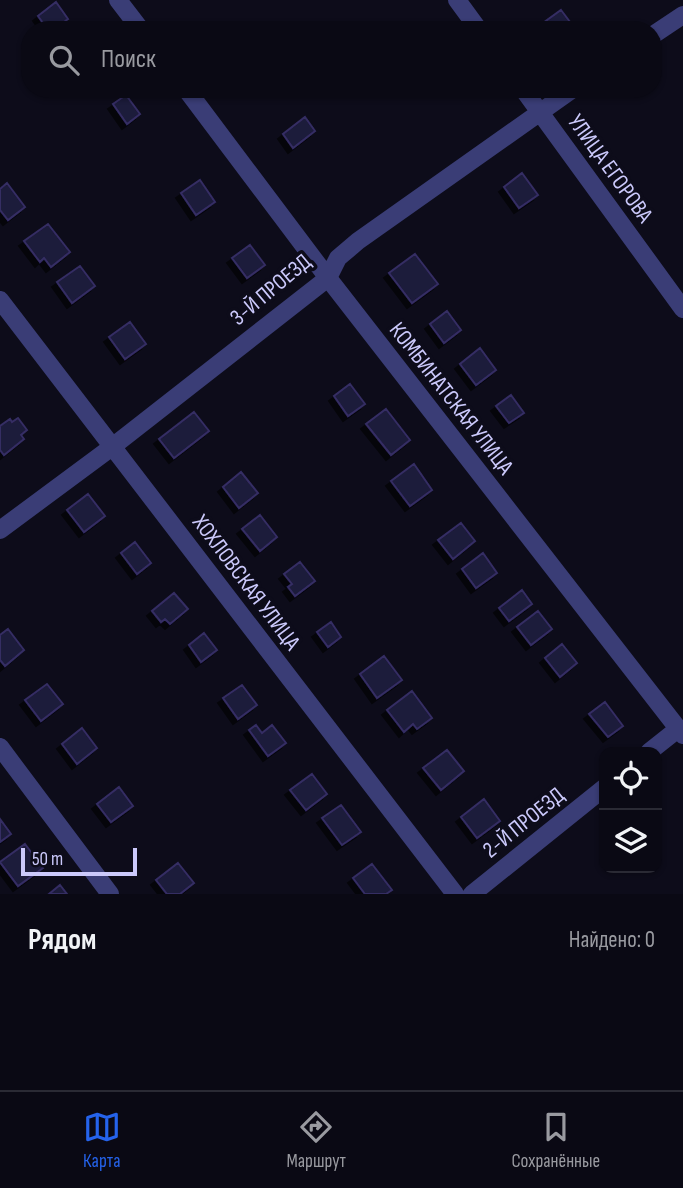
<!DOCTYPE html>
<html lang="ru">
<head>
<meta charset="utf-8">
<style>
	body { margin:0; font-family:"Sofia Sans Condensed",sans-serif; background:#181722; color:#f1f3f6 }
	.controls { position:absolute; right:21px; bottom:21px; display:grid; overflow:hidden; border-radius:14px; box-shadow:0 2px 5px #0004 }
	.controls button { width:63px; height:63px; display:grid; place-items:center; padding:0; border:0; border-bottom:2px solid #2a2a34; background:#0a0914; color:#f1f3f6; font:35px sans-serif }
	.scale { position:absolute; left:21px; bottom:18px; width:116px; box-sizing:border-box; padding-left:7px; border:4px solid #cbc9fb; border-top:0; font-size:19px; line-height:24px; white-space:nowrap; color:#cbc9fb; -webkit-text-stroke:5px #0d0c1a; paint-order:stroke }
	.list { margin:0; padding:0; list-style:none }
	h2 { display:flex; justify-content:space-between; align-items:center; height:91px; margin:0; padding:0 28px; font-size:30px }
	h2 small { font-size:23px; font-weight:400; color:#999aa0 }
	.icon { flex:none; width:38px; height:38px; fill:none; stroke:currentColor; stroke-width:2; stroke-linecap:round; stroke-linejoin:round }
	.map { position:relative; flex:none; width:683px; height:894px; overflow:hidden }
	.search { position:absolute; background:#0a0914; box-shadow:0 2px 5px #0004; left:21px; right:21px; top:21px; height:77px; display:flex; align-items:center; gap:18px; box-sizing:border-box; padding:0 24px; border-radius:28px; color:#999aa0; font-size:26px }
	.sheet { height:196px; background:#0a0914 }
	nav { display:flex; justify-content:space-around; align-items:center; box-sizing:border-box; height:98px; border-top:2px solid #2a2a34; background:#0a0914; font-size:19px; color:#999aa0 }
	nav a { display:grid; justify-items:center; gap:4px }
	nav .on { color:#2563eb }
	.map>svg:first-child { display:block }
	.building { fill:#1d1a3a; stroke:#342d64; stroke-width:2; filter:url(#shadow) }
	.lines { fill:none; stroke-linecap:round; stroke-linejoin:round }
	.minor { stroke:#3a3d76; stroke-width:18 }
	.labels { text-anchor:middle; stroke-width:7; stroke-linejoin:round; paint-order:stroke }
	.street-label { font-size:23px; fill:#cbc9fb; stroke:#0d0c1a }
</style>
</head>
<body>
<div class="map">
<svg width="683" height="894" viewBox="0 0 683 894">
	<defs>
		<filter id="shadow"><feDropShadow dx="-5" dy="5" stdDeviation="0" flood-color="#0009"/></filter>
	</defs>
	<rect width="100%" height="100%" fill="#0d0c1a"/>
	<path class="building" d="M56,2L68,19L53,30H48L38,16Z
		M561,10L576,30H548L543,23Z
		M126,95L140,114L127,124L113,104Z
		M305,117L315,131L293,148L283,134Z
		M522,173L538,195L519,208L504,187Z
		M200,180L215,202L196,215L181,193Z
		M7,183L25,207L8,220L0,210V189Z
		M48,224L70,252L51,267L44,258L40,262L24,241Z
		M250,245L265,265L247,278L232,258Z
		M415,254L438,284L412,303L389,273Z
		M80,266L95,286L72,303L57,282Z
		M447,311L461,330L444,343L430,324Z
		M130,322L146,344L125,359L109,337Z
		M480,348L496,370L476,385L460,364Z
		M350,384L365,404L348,416L334,396Z
		M511,395L524,413L509,423L496,406Z
		M386,409L410,440L391,455L366,424Z
		M194,412L209,431L174,458L159,439Z
		M18,418L27,430L21,435L24,439L4,455L0,450V426L10,419L12,422Z
		M414,464L432,490L410,506L391,481Z
		M241,472L258,493L239,508L223,487Z
		M88,494L105,516L84,532L67,510Z
		M260,515L277,537L260,551L242,529Z
		M461,523L475,541L453,559L438,540Z
		M135,542L151,563L137,574L121,553Z
		M483,553L497,573L476,588L462,569Z
		M300,562L315,581L295,596L288,587L292,584L284,574Z
		M522,590L532,604L509,621L499,608Z
		M174,593L188,609L170,624L165,619L161,622L152,611Z
		M538,611L552,629L531,645L517,627Z
		M331,622L341,637L328,647L317,632Z
		M8,629L24,650L5,666L0,660V635Z
		M204,633L217,650L201,662L189,645Z
		M562,644L577,663L560,677L545,658Z
		M384,656L402,680L377,698L360,674Z
		M47,684L63,704L41,721L25,700Z
		M242,685L257,705L238,719L223,698Z
		M412,691L432,718L417,729L413,724L404,732L387,710Z
		M605,702L623,726L608,737L589,714Z
		M256,725L262,733L272,725L286,743L268,756L249,730Z
		M82,728L97,748L77,764L62,744Z
		M447,750L464,771L441,790L423,768Z
		M312,774L327,794L306,810L290,790Z
		M119,787L133,806L111,822L97,804Z
		M484,799L500,821L477,838L461,817Z
		M341,805L361,832L342,845L322,818Z
		M0,819L11,834L0,842Z
		M25,844L43,868L18,886L0,862Z
		M178,863L194,883L180,894H167L156,880Z
		M372,864L392,890L386,894H365L353,878Z
		M60,885L67,894H49Z"/>
	<g class="lines">
		<path class="minor" d="M118,0L141,30
			M457,0L479,30
			M653,35L683,15
			M186,89L328,278L683,735
			M523,89L683,309
			M0,300L455,894
			M0,530L112,447L328,278L338,258L358,241L573,89
			M0,747L110,894
			M649,752L678,729
			M472,894L604,788"/>
	</g>
	<g class="labels">
		<g class="street-label">
			<text transform="translate(611 168) rotate(54)" y="8">УЛИЦА ЕГОРОВА</text>
			<text transform="translate(270 289) rotate(-40)" y="8">3-Й ПРОЕЗД</text>
			<text transform="translate(452 398) rotate(52)" y="8">КОМБИНАТСКАЯ УЛИЦА</text>
			<text transform="translate(247 582) rotate(53)" y="8">ХОХЛОВСКАЯ УЛИЦА</text>
			<text transform="translate(523 822) rotate(-39)" y="8">2-Й ПРОЕЗД</text>
		</g>
	</g>
</svg>
<div class="controls">
<button><svg class="icon" aria-label="locate" viewBox="0 0 24 24"><circle cx="12" cy="12" r="6"/><path d="M12 2v4M12 18v4M2 12h4M18 12h4"/></svg></button>
<button><svg class="icon" aria-label="layers" viewBox="0 0 24 24"><path d="M12 4l9 5-9 5-9-5zM3 14l9 5 9-5"/></svg></button>
</div>
<div class="scale">50 m</div>
<div class="search"><svg class="icon" aria-label="search" viewBox="0 0 24 24"><circle cx="10" cy="10" r="6"/><path d="M15 15l6 6"/></svg>Поиск</div>
</div>
<section class="sheet">
<h2>Рядом<small>Найдено: 0</small></h2>
<ul class="list">
</ul>
</section>
<nav>
<a class="on"><svg class="icon" aria-label="map" viewBox="0 0 24 24"><path d="M3 6l6-2 6 2 6-2v14l-6 2-6-2-6 2zM9 4v14M15 6v14"/></svg>Карта</a>
<a><svg class="icon" aria-label="directions" viewBox="0 0 24 24"><path d="M12 3l9 9-9 9-9-9zM9 14v-3h6M13 9l2 2-2 2"/></svg>Маршрут</a>
<a><svg class="icon" aria-label="saved" viewBox="0 0 24 24"><path d="M7 4h10v16l-5-4-5 4z"/></svg>Сохранённые</a>
</nav>
</body>
</html>
